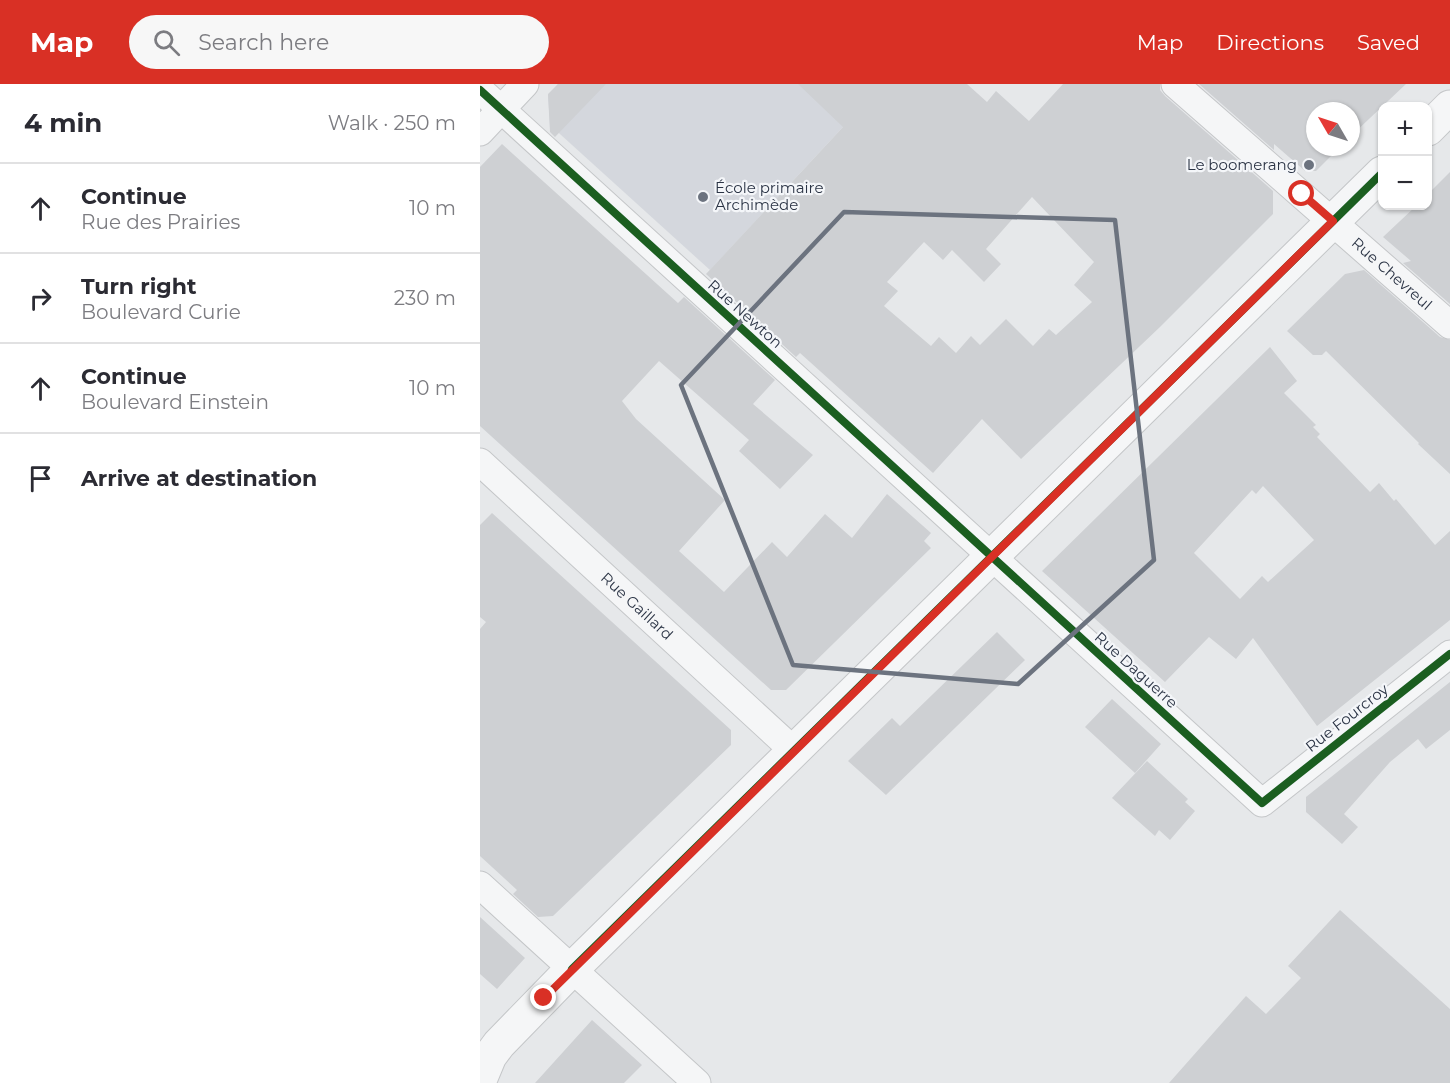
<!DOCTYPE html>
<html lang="en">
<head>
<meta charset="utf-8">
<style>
	body { margin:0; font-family:Montserrat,sans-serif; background:#f7f7f7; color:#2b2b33 }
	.controls { position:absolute; right:18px; top:18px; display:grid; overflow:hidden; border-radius:12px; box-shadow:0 2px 4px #0004 }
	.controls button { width:54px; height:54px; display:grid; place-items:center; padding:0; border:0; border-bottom:2px solid #e1e1e2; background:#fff; color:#2b2b33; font:30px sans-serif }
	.compass { position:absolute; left:826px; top:18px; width:54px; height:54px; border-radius:50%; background:#fff; box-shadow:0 2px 4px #0004; rotate:309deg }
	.stop { position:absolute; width:18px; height:18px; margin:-14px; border:4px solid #d93025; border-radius:50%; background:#fff }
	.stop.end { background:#d93025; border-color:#fff; box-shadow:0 2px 6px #0008 }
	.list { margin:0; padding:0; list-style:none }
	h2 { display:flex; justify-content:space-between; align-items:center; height:78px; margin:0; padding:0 24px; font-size:26px }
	h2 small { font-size:20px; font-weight:400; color:#7c7c81 }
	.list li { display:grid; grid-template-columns:39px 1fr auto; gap:18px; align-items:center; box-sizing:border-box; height:90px; padding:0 24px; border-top:2px solid #e1e1e2 }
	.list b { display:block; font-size:22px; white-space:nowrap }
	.list p { margin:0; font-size:20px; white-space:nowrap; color:#7c7c81 }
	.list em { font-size:20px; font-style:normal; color:#7c7c81 }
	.icon { flex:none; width:33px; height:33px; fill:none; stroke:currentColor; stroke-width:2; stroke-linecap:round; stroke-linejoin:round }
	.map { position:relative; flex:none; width:970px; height:999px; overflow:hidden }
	header { display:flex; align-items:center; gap:36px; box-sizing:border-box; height:84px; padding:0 30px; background:#d93025; color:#fff }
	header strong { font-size:28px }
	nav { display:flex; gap:33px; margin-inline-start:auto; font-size:21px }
	.search { width:420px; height:54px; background:#f7f7f7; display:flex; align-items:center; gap:15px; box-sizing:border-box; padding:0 21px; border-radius:33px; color:#7c7c81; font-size:22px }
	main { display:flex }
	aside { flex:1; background:#fff }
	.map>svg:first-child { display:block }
	.built { fill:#d4d7dd }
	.building { fill:#ced0d3; fill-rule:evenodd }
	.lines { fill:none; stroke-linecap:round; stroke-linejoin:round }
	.minor-casing { stroke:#c4c6c8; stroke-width:29 }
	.tertiary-casing { stroke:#c4c6c8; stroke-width:35 }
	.minor { stroke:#f5f6f7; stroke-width:27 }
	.tertiary { stroke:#f5f6f7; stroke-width:33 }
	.cycleway-casing { stroke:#f4f6f9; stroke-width:11 }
	.cycleway { stroke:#1b5e20; stroke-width:8 }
	.route { stroke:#d93025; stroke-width:8 }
	.marked { fill:none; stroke:#6c737f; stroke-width:4.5; stroke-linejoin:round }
	.poi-dot { fill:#6c737f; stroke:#f4f6f9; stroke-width:2 }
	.labels { text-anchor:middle; stroke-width:4.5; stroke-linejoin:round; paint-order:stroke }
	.poi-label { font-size:15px; fill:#2b3445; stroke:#f4f6f9; text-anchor:end }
	.street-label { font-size:15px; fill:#2b3445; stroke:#f4f6f9 }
</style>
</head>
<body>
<header>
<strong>Map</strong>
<div class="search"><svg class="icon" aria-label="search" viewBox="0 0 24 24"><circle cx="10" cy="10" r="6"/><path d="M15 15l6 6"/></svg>Search here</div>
<nav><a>Map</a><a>Directions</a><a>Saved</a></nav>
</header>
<main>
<aside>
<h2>4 min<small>Walk · 250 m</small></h2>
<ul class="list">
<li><svg class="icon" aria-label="ahead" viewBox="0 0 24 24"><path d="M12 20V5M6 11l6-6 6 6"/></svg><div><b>Continue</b><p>Rue des Prairies</p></div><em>10 m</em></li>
<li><svg class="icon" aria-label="right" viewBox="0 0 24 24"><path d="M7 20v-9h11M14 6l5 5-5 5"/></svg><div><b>Turn right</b><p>Boulevard Curie</p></div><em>230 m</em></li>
<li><svg class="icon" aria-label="ahead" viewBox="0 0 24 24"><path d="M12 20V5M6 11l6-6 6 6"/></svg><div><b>Continue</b><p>Boulevard Einstein</p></div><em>10 m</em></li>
<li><svg class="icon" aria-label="arrive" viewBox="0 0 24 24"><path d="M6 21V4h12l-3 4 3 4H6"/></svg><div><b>Arrive at destination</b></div></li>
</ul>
</aside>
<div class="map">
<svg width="970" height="999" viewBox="0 0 970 999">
	<rect width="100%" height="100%" fill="#e6e8ea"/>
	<path class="built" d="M78,0H403L230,186L70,41L68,11Z"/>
	<path class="building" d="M78,0H126L75,53L70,48L68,10Z
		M318,0H487L507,18L516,7L549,37L583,0H680V6L685,12L793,107V130L680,243L541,375L502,335L453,389L320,269L316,273L226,190L363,43ZM552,113L614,178L594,201L612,218L576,251L569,245L553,262L526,235L500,261L491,252L476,269L459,253L451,262L404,222L418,207L407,198L444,158L463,176L472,166L504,198L521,180L506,165Z
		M719,0H926L871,52V27H835V63H860L836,87H825L794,60V66Z
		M22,60L198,219L204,213L295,296L273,320L333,371L300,405L259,367L269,356L179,277L142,317L156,335L245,416L199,467L244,508L292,458L307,473L345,430L372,454L407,410L451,449L444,457L451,464L306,606H291L0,342V83Z
		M970,88V220L923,179L931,177L903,153L936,122H948V110Z
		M884,186L960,253L970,256V390L938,360L939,359L846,267L842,271H833L807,247L865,190Z
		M790,263L817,297L804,309L836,341L833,343L840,350L837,353L890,408L899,399L914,417L916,415L955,461L970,447V536L837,642L773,554L756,575L729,553L685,598L562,487ZM783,402L834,456L788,498L782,492L760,515L714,469L772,406L776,410Z
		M12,429L251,646V661L73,832L58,833L33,810L37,806L0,772V545L6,538L0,533V441Z
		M517,548L545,576L406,711L368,677L412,634L420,642Z
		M970,598V646L946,665L938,655L910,678L864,730L878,743L862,760L826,728V713Z
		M632,615L681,660L655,689L605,643Z
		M667,677L708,715L705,718L715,727L690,756L679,746L675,752L632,714Z
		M860,826L970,925V999H689L766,912L786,930L821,894L808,882Z
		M0,833L45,874L17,905L0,890Z
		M112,936L162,981L144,999H55Z"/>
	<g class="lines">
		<defs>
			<g id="minor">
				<path id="s1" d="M695,0L970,241"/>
				<path d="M0,6L782,719L970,570"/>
				<path d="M0,48L45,0"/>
				<path id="s2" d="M0,378L314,667"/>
				<path d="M0,801L217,999"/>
			</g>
			<path id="tertiary" d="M948,45L970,23
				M0,996L10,972L19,960L92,885L902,89"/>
		</defs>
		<use href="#minor" class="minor-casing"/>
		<use href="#tertiary" class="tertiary-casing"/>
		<use href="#minor" class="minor"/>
		<use href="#tertiary" class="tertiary"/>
		<defs>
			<path id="cycleway" d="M0,6L782,719L970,570
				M92,885L902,89"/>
		</defs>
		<use href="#cycleway" class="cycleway-casing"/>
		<use href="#cycleway" class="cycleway"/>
	</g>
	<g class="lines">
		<path class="route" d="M64,914L853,137L822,110"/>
	</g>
	<path class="marked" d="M364,128L635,136L674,476L538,600L313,581L201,301Z"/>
	<g class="poi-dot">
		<circle cx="829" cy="81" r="6"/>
		<circle cx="223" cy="113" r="6"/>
	</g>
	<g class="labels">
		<g class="poi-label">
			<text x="817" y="86">Le boomerang</text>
			<text x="235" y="109" text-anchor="start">École primaire<tspan x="235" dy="17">Archimède</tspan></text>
		</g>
		<g class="street-label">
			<text dy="5" stroke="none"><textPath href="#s1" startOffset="288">Rue Chevreul</textPath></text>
			<text transform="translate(265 230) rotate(42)" y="5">Rue Newton</text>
			<text dy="5" stroke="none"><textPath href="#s2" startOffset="213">Rue Gaillard</textPath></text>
			<text transform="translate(656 586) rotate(42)" y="5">Rue Daguerre</text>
			<text transform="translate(867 634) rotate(-38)" y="5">Rue Fourcroy</text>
		</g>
	</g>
</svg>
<div class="controls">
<button>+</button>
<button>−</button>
</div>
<svg class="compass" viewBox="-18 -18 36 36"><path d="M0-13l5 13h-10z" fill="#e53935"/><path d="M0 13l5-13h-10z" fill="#7c7c81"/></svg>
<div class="stop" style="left:822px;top:110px"></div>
<div class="stop end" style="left:64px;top:914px"></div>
</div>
</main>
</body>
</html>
